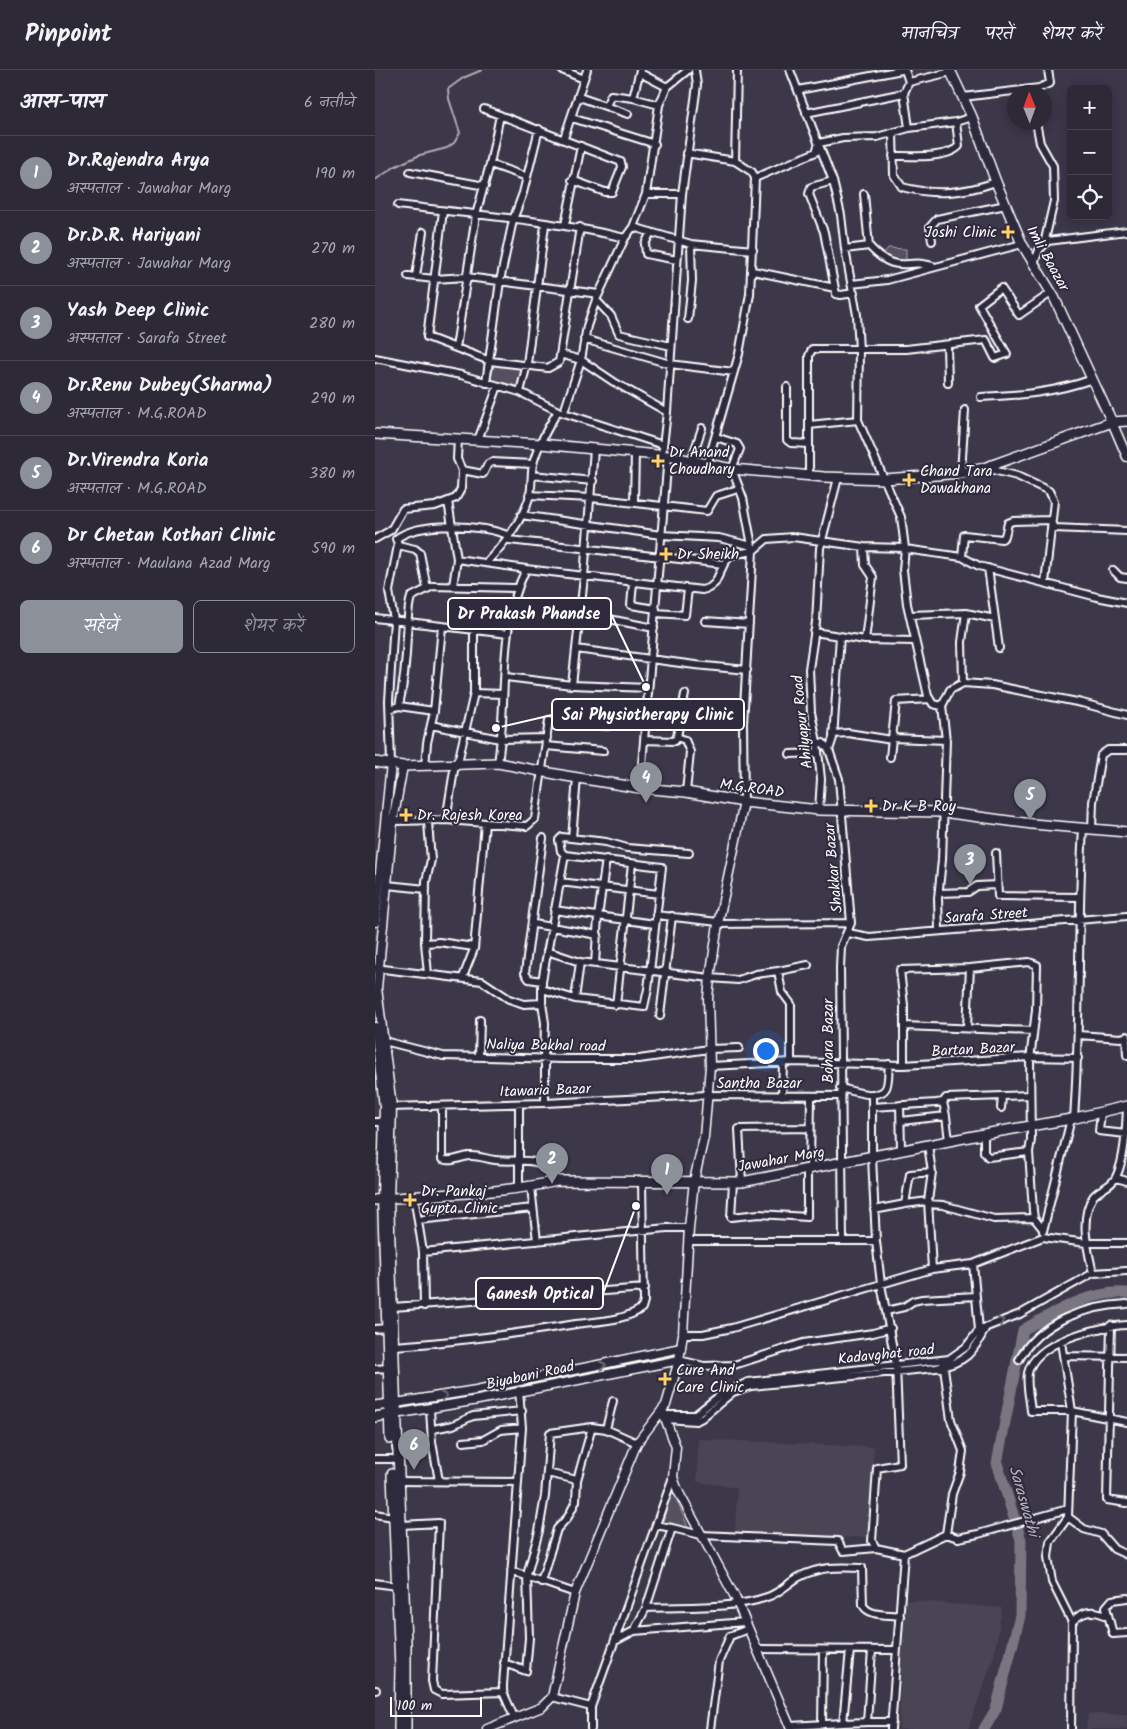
<!DOCTYPE html>
<html lang="hi">
<head>
<meta charset="utf-8">
<style>
	body { margin:0; font-family:Kalam,"Playpen Sans Deva",sans-serif; background:#35313f; color:#f1f3f6 }
	.controls { position:absolute; right:15px; top:15px; display:grid; overflow:hidden; border-radius:8px; box-shadow:0 2px 12px #0003 }
	.controls button { width:45px; height:45px; display:grid; place-items:center; padding:0; border:0; border-bottom:1px solid #484552; background:#2d2937; color:#f1f3f6; font:25px sans-serif }
	.compass { position:absolute; left:632px; top:15px; width:45px; height:45px; border-radius:50%; background:#2d2937; box-shadow:0 2px 12px #0003; rotate:359deg }
	.scale { position:absolute; left:15px; bottom:12px; width:92px; box-sizing:border-box; padding-left:5px; border:2px solid #fff; border-top:0; font-size:14px; line-height:18px; white-space:nowrap; color:#fff; -webkit-text-stroke:4px #2f2a3d; paint-order:stroke }
	.you { position:absolute; left:390px; top:980px; width:18px; height:18px; margin:-12px; border:4px solid #fff; border-radius:50%; background:#1a73e8; box-shadow:0 0 0 8px #1a73e833 }
	.badge { display:grid; place-items:center; width:32px; height:32px; border-radius:50%; background:#8c9099; color:#fff; font-size:16px; font-weight:700 }
	.pin { position:absolute; translate:-50% -41px; filter:drop-shadow(0 1px 2px #0008) }
	.pin::after { content:''; position:absolute; top:26px; width:18px; height:15px; background:inherit; clip-path:polygon(0 0,100% 0,50% 100%) }
	.list { margin:0; padding:0; list-style:none }
	h2 { display:flex; justify-content:space-between; align-items:center; height:65px; margin:0; padding:0 20px; font-size:21px }
	h2 small { font-size:16px; font-weight:400; color:#a7a6ad }
	.list li { display:grid; grid-template-columns:32px 1fr auto; gap:15px; align-items:center; box-sizing:border-box; height:75px; padding:0 20px; border-top:1px solid #484552 }
	.list b { display:block; font-size:19px; white-space:nowrap }
	.list p { margin:0; font-size:16px; white-space:nowrap; color:#a7a6ad }
	.list em { font-size:16px; font-style:normal; color:#a7a6ad }
	.actions { display:flex; gap:10px; padding:15px 20px }
	.actions a { flex:1; padding:11px 0; border:1px solid #8c9099; border-radius:8px; text-align:center; font-size:18px; color:#8c9099 }
	.actions .main { background:#8c9099; color:#fff }
	.icon { flex:none; width:28px; height:28px; fill:none; stroke:currentColor; stroke-width:2; stroke-linecap:round; stroke-linejoin:round }
	.map { position:relative; flex:none; width:752px; height:1659px; overflow:hidden }
	header { display:flex; align-items:center; gap:30px; box-sizing:border-box; height:70px; padding:0 25px; background:#2d2937; border-bottom:1px solid #484552 }
	header strong { font-size:24px }
	nav { display:flex; gap:28px; margin-inline-start:auto; font-size:18px }
	main { display:flex }
	aside { flex:1; background:#2d2937 }
	.map>svg:first-child { display:block }
	.built { fill:#494455 }
	.green { fill:#555060; stroke:#aaa8b0 }
	.lines { fill:none; stroke-linecap:round; stroke-linejoin:round }
	.stream { stroke:#afadb4; stroke-width:2 }
	.river { stroke:#797682; stroke-width:11 }
	.minor-casing { stroke:#fff; stroke-width:10 }
	.tertiary-casing { stroke:#fff; stroke-width:11 }
	.secondary-casing { stroke:#fff; stroke-width:12 }
	.minor { stroke:#2f2a3d; stroke-width:6 }
	.tertiary { stroke:#2f2a3d; stroke-width:8 }
	.secondary { stroke:#2f2a3d; stroke-width:9 }
	.oneway { stroke:#6d6a77 }
	.poi-dot { fill:#ffd166; stroke:#2f2a3d; stroke-width:2 }
	.labels { text-anchor:middle; stroke-width:4; stroke-linejoin:round; paint-order:stroke }
	.poi-label { font-size:15px; fill:#fff; stroke:#2f2a3d; text-anchor:start }
	.street-label { font-size:15px; fill:#fff; stroke:#2f2a3d }
	.water-label { font-size:16px; font-style:italic; fill:#b5b4ba; stroke:#2f2a3d }
	.leader { fill:none; stroke:#fff; stroke-width:2 }
	.callout-dot { fill:#fff; stroke:#2f2a3d; stroke-width:2 }
	.callout { fill:#2f2a3d; stroke:#fff; stroke-width:2 }
	.callout-label { font-size:16px; text-anchor:middle; font-weight:bold; fill:#fff }
</style>
</head>
<body>
<header>
<strong>Pinpoint</strong>
<nav><a>मानचित्र</a><a>परतें</a><a>शेयर करें</a></nav>
</header>
<main>
<aside>
<h2>आस-पास<small>6 नतीजे</small></h2>
<ul class="list">
<li><span class="badge">1</span><div><b>Dr.Rajendra Arya</b><p>अस्पताल · Jawahar Marg</p></div><em>190 m</em></li>
<li><span class="badge">2</span><div><b>Dr.D.R. Hariyani</b><p>अस्पताल · Jawahar Marg</p></div><em>270 m</em></li>
<li><span class="badge">3</span><div><b>Yash Deep Clinic</b><p>अस्पताल · Sarafa Street</p></div><em>280 m</em></li>
<li><span class="badge">4</span><div><b>Dr.Renu Dubey(Sharma)</b><p>अस्पताल · M.G.ROAD</p></div><em>290 m</em></li>
<li><span class="badge">5</span><div><b>Dr.Virendra Koria</b><p>अस्पताल · M.G.ROAD</p></div><em>380 m</em></li>
<li><span class="badge">6</span><div><b>Dr Chetan Kothari Clinic</b><p>अस्पताल · Maulana Azad Marg</p></div><em>590 m</em></li>
</ul>
<div class="actions"><a class="main">सहेजें</a><a>शेयर करें</a></div>
</aside>
<div class="map">
<svg width="752" height="1659" viewBox="0 0 752 1659">
	<rect width="100%" height="100%" fill="#3c3749"/>
	<filter id="ink" filterUnits="userSpaceOnUse"><feTurbulence type="fractalNoise" baseFrequency=".02" numOctaves="2"/><feDisplacementMap in="SourceGraphic" scale="10" xChannelSelector="R" yChannelSelector="G"/><feConvolveMatrix kernelMatrix="1 2 1 2 8 2 1 2 1" color-interpolation-filters="sRGB"/></filter>
	<g filter="url(#ink)">
		<path class="built" d="M323,1369L499,1377L495,1467L389,1469L360,1462L362,1418L322,1412Z
			M528,1530L627,1538L619,1586L593,1659H524Z
			M713,1644H752V1659H711Z"/>
		<path class="green" d="M513,178L531,179V191L519,194L507,186Z
			M119,295L149,299L143,321L115,312Z
			M297,1418L314,1460L287,1455Z"/>
		<g class="lines">
			<path class="stream" d="M0,110L21,96L45,85L72,78L79,73L85,63L74,29L73,19L88,8L107,0"/>
			<path class="river" d="M609,1659L621,1639L645,1546L646,1470L622,1393L648,1260C680,1242 715,1220 752,1223"/>
			<defs>
				<path id="minor" d="M187,0L209,9
					M415,0L458,111L466,145L470,179L482,245L484,280L483,350L526,447L530,478L528,500L532,534L553,626L558,634L567,636
					M530,0L534,12
					M265,3L292,17
					M423,20L527,0
					M529,23L534,58
					M204,27L253,44
					M588,27L664,18L675,13L673,0
					M258,28L265,0
					M231,36L236,25L258,28L284,35
					M109,39L246,92L247,97L237,122H230L197,110
					M431,43L529,23L534,12L576,2
					M197,48L280,74
					M661,52L665,73L678,96L679,131L669,174
					M518,62L519,105L527,117C560,126 589,123 621,112
					M189,68L212,0
					M311,83L360,91
					M518,86C534,86 573,89 584,76L581,52
					M115,94L152,107
					M35,102L110,116
					M380,108L441,82L444,73L468,68L502,67L534,58L581,52L597,47
					M458,111L436,117L434,124L449,162L461,224L466,225L479,223
					M271,124H307
					M489,124L494,176
					M23,135C99,145 176,150 250,168
					M68,141L52,267L115,291L173,298L184,292L205,157
					M190,155L206,76
					M258,157L316,174L378,180
					M276,162L270,174L271,184L302,190
					M557,171L555,157L562,149L631,135
					M470,179L494,176C524,208 531,186 561,197
					M659,194L664,180L673,171L752,161
					M378,201L460,218
					M33,206L59,209L92,207L224,224
					M41,206L48,162
					M476,214L512,210L647,174
					M221,230L236,246L244,264L296,276
					M313,249L317,211L316,174
					M209,269L295,294L359,302
					M572,276L573,313
					M81,278L101,145L115,94L125,45
					M185,284L206,290L239,312L292,342
					M0,288L86,305L145,322L183,341L288,375
					M111,313L125,211L138,150L148,123L164,59
					M412,317V370L416,373L434,374
					M145,322L152,294L170,155
					M606,327C648,325 677,323 718,309
					M189,342L206,290L212,256L221,230L250,168L258,157L271,124L284,35L292,17L313,0
					M434,355L483,350
					M341,367L362,374L365,379L357,399L368,428L378,481L368,654L369,732
					M103,370L123,316
					M287,385L292,342L307,124L322,15L320,0
					M316,391L327,358
					M332,395L364,284L375,224L380,108L377,102L360,91L362,0
					M610,398L642,406L674,421L679,431L670,513
					M87,400L108,404L113,394L117,392L158,394
					M586,403L590,340
					M157,405L218,411
					M434,406V286L437,279H531L611,270L620,288L632,284L604,235L626,218L644,245L676,223
					M154,425L216,428L332,441L341,426L363,419
					M73,431L82,489L78,516
					M259,432L260,383
					M146,445L286,465L344,468L377,476
					M0,469L16,460L28,439L60,436L81,428L86,419L87,400L82,389L83,368
					M21,469C43,451 110,454 134,466
					M134,470L349,494
					M22,471L23,475L40,479L45,483L52,518
					M489,477L490,495L498,507L490,570
					M530,479L587,487L604,496L722,527L752,533
					M587,487L589,465L627,469L630,466L633,453L638,451L675,450L679,458L752,461
					M82,489L151,499
					M111,493C129,474 148,451 155,425C157,415 156,404 158,394C163,374 173,357 183,341
					M613,498L624,578
					M738,500L745,507L752,508
					M258,513L256,535L281,539
					M204,543L279,558
					M281,543L310,545L313,519
					M535,545L591,543L620,549
					M0,548L133,564
					M330,551L374,554
					M439,562L490,570L540,571
					M201,579L320,595L372,600
					M131,607L197,615L273,618
					M588,613L587,572L591,543
					M197,615L209,507L219,379
					M99,623L128,624
					M24,636L59,641
					M15,639L24,636C29,613 31,590 32,566C33,553 32,540 36,527L58,516L141,518
					M56,655L125,669L172,668
					M458,664L473,663L517,670
					M302,667L310,670L315,682L311,722
					M517,668L571,670
					M269,670L300,671L302,667L310,624
					M442,672L448,673L454,680L464,709L476,853L466,876L465,898L468,1170
					M171,676L228,681
					M454,680L458,668L465,566
					M415,684L443,683
					M515,687L521,631L555,629
					M123,693C133,629 122,558 151,499L327,520L334,518L340,513L349,494L356,485L378,481L392,469L418,467L489,477L530,478
					M16,694L14,631L19,550L14,521L23,475
					M50,696L52,673L59,641L67,557
					M265,718L293,386
					M444,740L446,709L442,672L436,642L434,599L441,552L445,478L463,408
					M71,750L152,756L160,749L174,650L233,656
					M18,751L71,750L80,694L84,688L99,623V561
					M53,752L56,790L51,811L50,873L53,904
					M717,759L718,732L726,685L733,680H752
					M197,768L202,708
					M621,783L623,826L704,827
					M185,812L284,824
					M12,815L51,819
					M564,823L593,822L602,816L621,815
					M179,840L280,854
					M281,845L343,852
					M159,854L223,865
					M343,854L476,853
					M564,860L563,828L567,790L571,670L567,636L575,620L588,613L617,615L707,633L752,645
					M473,863L494,867L752,846
					M50,873L64,872L99,877
					M172,881L205,892L335,908L363,910L381,904L403,901
					M220,894L223,847L231,789
					M0,898L107,911L134,929L149,934L167,933
					M88,907L99,879L110,753
					M167,911L154,909L150,903L168,768
					M167,919L200,929L269,937L273,919L287,797L190,785
					M200,929L205,892
					M241,935L257,794
					M285,946L297,846
					M529,956L658,961
					M592,957L595,898
					M703,965L746,968L752,966
					M751,966L752,985
					M9,971L68,986L189,989H264L334,979L364,978
					M104,987L105,950
					M169,988L170,953L167,933V911L190,785L186,781L184,770L187,767L231,772L252,778L314,783
					M170,988V1033
					M416,992V934L407,922L403,901L433,895
					M529,995V935L525,900L595,898L654,892L662,895L661,940L655,990L656,1070L654,1082L658,1141L659,1148L667,1158
					M335,996L416,992L529,995L655,987L703,988
					M465,1018C476,1020 504,1031 511,1018C514,1012 513,1001 514,994
					M497,1024V1087L501,1171L506,1214L521,1296L525,1394L502,1398L497,1471L501,1478L529,1484
					M407,1026L408,993
					M525,1035L526,1080
					M67,1036V1089C76,1093 85,1087 94,1086C103,1085 111,1089 120,1090C144,1093 169,1083 182,1111
					M13,1037L170,1033L332,1025L465,1026
					M497,1037L561,1033L568,1032L571,1028L655,1025
					M626,1038L627,1026
					M726,1043L724,1061L751,1064
					M571,1046L574,1071
					M699,1048C706,951 702,855 708,758
					M526,1051L571,1046L568,1032
					M0,1052H17
					M609,1064V1082L613,1087L654,1082
					M553,1075L557,1102L553,1131L557,1199
					M435,1099L436,1026
					M741,1108L752,1111
					M358,1112L356,1147L384,1144L432,1147V1099
					M367,1112L364,1059L434,1058
					M156,1117L162,1171
					M144,1118V1034
					M39,1126L48,1182L49,1236
					M553,1131L530,1134L535,1104L557,1102
					M553,1134L568,1135L619,1149L659,1148
					M499,1140L530,1134
					M43,1150L158,1138
					M668,1161L696,1049
					M313,1171H501
					M48,1182L292,1158H314
					M598,1194L604,1260
					M718,1203C713,1181 704,1148 718,1127C723,1119 737,1117 741,1107C750,1089 751,1059 752,1038
					M18,1237L270,1218
					M511,1241L529,1237L538,1231L547,1229L601,1226
					M736,1255L732,1430L752,1433
					M752,1255C725,1256 660,1271 653,1303C651,1315 655,1329 656,1341H697L752,1352
					M0,1259L12,1258
					M308,1264H328L357,1258L557,1199L598,1194L668,1167L711,1173H752
					M686,1272L697,1341L693,1447L675,1472L673,1487L677,1512L697,1552L696,1659
					M19,1276C80,1272 140,1264 201,1254C222,1251 250,1251 267,1238L269,1231L267,1112
					M688,1286L752,1287
					M304,1290L329,1296L359,1295L428,1273L498,1263L516,1258
					M644,1290C664,1251 711,1236 752,1234
					M0,1299L13,1298
					M55,1339L57,1372L64,1411
					M288,1345H320L344,1326L373,1312L574,1289L591,1277L604,1260L645,1244L718,1203L752,1201
					M290,1349L321,1351L327,1348L358,1322L376,1316L561,1298C590,1293 599,1283 611,1257
					M58,1359L78,1355L98,1346L147,1341
					M231,1359L238,1331
					M88,1372L108,1370L126,1360L147,1358
					M21,1378L57,1372
					M0,1389H17
					M172,1403L202,1410
					M23,1411L143,1412
					M0,1444L18,1447
					M693,1447L709,1459L726,1464L739,1479L752,1485
					M26,1455L64,1453L57,1611L59,1620L67,1624L128,1622
					M281,1455L297,1458
					M571,1464L583,1468L603,1464L693,1439
					M136,1501L200,1523
					M166,1512L182,1459L193,1447L201,1431L202,1410L217,1357
					M0,1513L22,1516
					M752,1528L737,1530L731,1537L738,1564L752,1563
					M271,1538C310,1536 355,1540 392,1527C405,1523 413,1513 424,1507C445,1496 464,1497 487,1498L488,1535C494,1547 514,1544 525,1546
					M697,1552C708,1540 720,1539 733,1547
					M259,1561L271,1538L297,1458L326,1465L463,1471L468,1481L501,1478
					M242,1570L259,1561L370,1552
					M384,1579L521,1580
					M475,1580L468,1653L492,1652L497,1580
					M129,1593L151,1601L154,1568L152,1505L164,1461L170,1426L175,1363L217,1357L231,1359L262,1373
					M0,1620H1
					M177,1627L216,1637
					M139,1647L128,1622V1615L147,1358L144,1320
					M492,1652H517
					M447,1654L448,1580
					M415,1656L468,1653
					M216,1659V1637L298,1407
					M335,1659L344,1591L355,1566L373,1559
					M516,1659L529,1484L571,1464L577,1424L585,1402L588,1381L576,1350L568,1290"/>
				<path id="tertiary" d="M737,352L752,387
					M28,696L18,751L2,918L17,1037L14,1129L21,1333L101,1320L306,1278
					M0,852L16,694
					M0,957L9,1037L7,1129L14,1333
					M287,1340L301,1377L298,1407L303,1421L360,1527L416,1659
					M20,1344L103,1330L304,1290
					M112,1659L167,1637L177,1627L200,1523L262,1373L291,1335L304,1290L308,1264L314,1158L319,1111L329,1067L335,996L333,928L335,908L343,854L369,732"/>
				<path id="secondary" d="M575,0L597,47L621,112L647,174L679,227L737,352
					M0,364L166,374L293,386L357,399L449,407L510,409L586,403L609,398L737,352L752,351
					M0,692L28,696L123,693L191,706L265,718L311,722L369,732L444,740L567,742L657,754L752,762
					M0,1130C61,1123 122,1125 182,1111L367,1112L609,1064L696,1049L752,1036
					M14,1333L15,1369
					M0,1336L21,1333L31,1572V1659
					M0,1347L17,1344
					M17,1404L25,1597L24,1659"/>
			</defs>
			<use href="#minor" class="minor-casing"/>
			<use href="#tertiary" class="tertiary-casing"/>
			<use href="#secondary" class="secondary-casing"/>
			<use href="#minor" class="minor"/>
			<use href="#tertiary" class="tertiary"/>
			<use href="#secondary" class="secondary"/>
		</g>
		<defs><path id="oneway-chevron" d="M-2-3.5L2.5 0L-2 3.5" fill="none" stroke-width="1.6" stroke-linecap="round" stroke-linejoin="round" transform="scale(1.25)"/></defs>
		<g class="oneway">
			<use href="#oneway-chevron" transform="translate(626 1251) rotate(-21)"/>
			<use href="#oneway-chevron" transform="translate(228 1295) rotate(-12)"/>
			<use href="#oneway-chevron" transform="translate(69 1326) rotate(-9)"/>
		</g>
	</g>
	<g class="poi-dot">
		<path d="M630.5 154.5h5v5h5v5h-5v5h-5v-5h-5v-5h5z"/>
		<path d="M280.5 383.5h5v5h5v5h-5v5h-5v-5h-5v-5h5z"/>
		<path d="M531.5 402.5h5v5h5v5h-5v5h-5v-5h-5v-5h5z"/>
		<path d="M288.5 476.5h5v5h5v5h-5v5h-5v-5h-5v-5h5z"/>
		<path d="M493.5 728.5h5v5h5v5h-5v5h-5v-5h-5v-5h5z"/>
		<path d="M28.5 737.5h5v5h5v5h-5v5h-5v-5h-5v-5h5z"/>
		<path d="M32.5 1122.5h5v5h5v5h-5v5h-5v-5h-5v-5h5z"/>
		<path d="M287.5 1301.5h5v5h5v5h-5v5h-5v-5h-5v-5h5z"/>
	</g>
	<g class="labels">
		<g class="poi-label">
			<text x="622" y="167" text-anchor="end">Joshi Clinic</text>
			<text x="294" y="387">Dr Anand<tspan x="294" dy="17">Choudhary</tspan></text>
			<text x="545" y="406">Chand Tara<tspan x="545" dy="17">Dawakhana</tspan></text>
			<text x="302" y="489">Dr Sheikh</text>
			<text x="507" y="741">Dr K B Roy</text>
			<text x="42" y="750">Dr. Rajesh Korea</text>
			<text x="46" y="1126">Dr. Pankaj<tspan x="46" dy="17">Gupta Clinic</tspan></text>
			<text x="301" y="1305">Cure And<tspan x="301" dy="17">Care Clinic</tspan></text>
		</g>
		<g class="street-label">
			<text transform="translate(673 188) rotate(61)" y="5">Imli Baazar</text>
			<text transform="translate(427 652) rotate(-96)" y="5">Ahilyapur Road</text>
			<text transform="translate(377 718) rotate(8)" y="5">M.G.ROAD</text>
			<text transform="translate(458 798) rotate(-95)" y="5">Shakkar Bazar</text>
			<text transform="translate(611 845) rotate(-4)" y="5">Sarafa Street</text>
			<text transform="translate(453 971) rotate(-90)" y="5">Bohara Bazar</text>
			<text transform="translate(171 975) rotate(1)" y="5">Naliya Bakhal road</text>
			<text transform="translate(598 979) rotate(-3)" y="5">Bartan Bazar</text>
			<text x="384" y="1018">Santha Bazar</text>
			<text transform="translate(170 1020) rotate(-2)" y="5">Itawaria Bazar</text>
			<text transform="translate(406 1089) rotate(-10)" y="5">Jawahar Marg</text>
			<text transform="translate(511 1284) rotate(-6)" y="5">Kadavghat road</text>
			<text transform="translate(155 1305) rotate(-12)" y="5">Biyabani Road</text>
		</g>
		<g class="water-label">
			<text transform="translate(650 1431) rotate(74)" y="6">Saraswathi</text>
		</g>
	</g>
	<path class="leader" d="M271 617L236 544M121 658L177 645M261 1136L228 1224"/>
	<g class="callout-dot">
		<circle cx="271" cy="617" r="5"/>
		<circle cx="121" cy="658" r="5"/>
		<circle cx="261" cy="1136" r="5"/>
	</g>
	<g class="callout">
		<rect x="73" y="528" width="163" height="31" rx="5"/>
		<rect x="177" y="629" width="192" height="31" rx="5"/>
		<rect x="101" y="1208" width="127" height="31" rx="5"/>
	</g>
	<g class="callout-label">
		<text x="154" y="549">Dr Prakash Phandse</text>
		<text x="273" y="650">Sai Physiotherapy Clinic</text>
		<text x="165" y="1229">Ganesh Optical</text>
	</g>
</svg>
<div class="controls">
<button>+</button>
<button>−</button>
<button><svg class="icon" aria-label="locate" viewBox="0 0 24 24"><circle cx="12" cy="12" r="6"/><path d="M12 2v4M12 18v4M2 12h4M18 12h4"/></svg></button>
</div>
<svg class="compass" viewBox="-18 -18 36 36"><path d="M0-13l5 13h-10z" fill="#e53935"/><path d="M0 13l5-13h-10z" fill="#a7a6ad"/></svg>
<div class="scale">100 m</div>
<div class="you"></div>
<div class="pin badge" style="left:292px;top:1125px">1</div>
<div class="pin badge" style="left:177px;top:1114px">2</div>
<div class="pin badge" style="left:595px;top:815px">3</div>
<div class="pin badge" style="left:271px;top:733px">4</div>
<div class="pin badge" style="left:655px;top:750px">5</div>
<div class="pin badge" style="left:39px;top:1400px">6</div>
</div>
</main>
</body>
</html>
